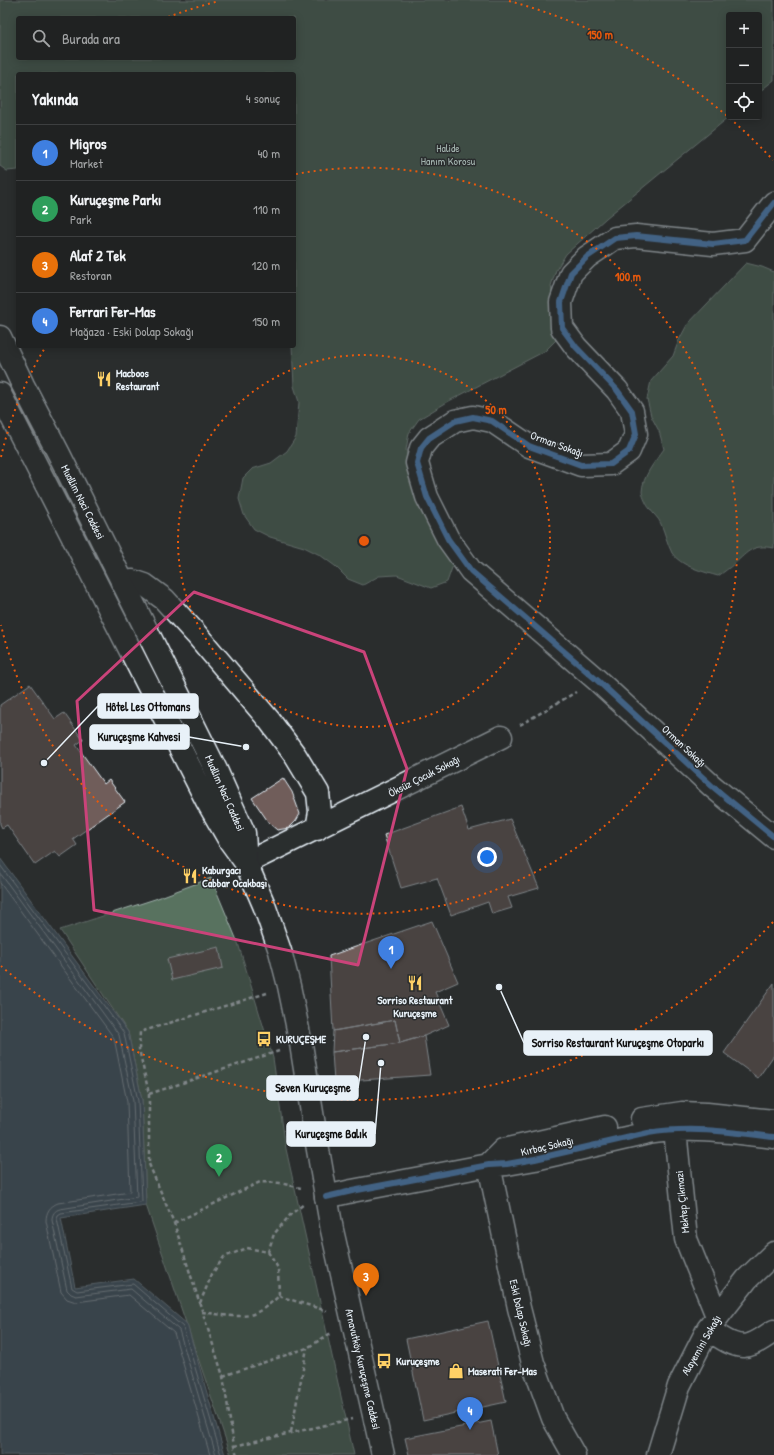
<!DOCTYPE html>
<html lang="tr">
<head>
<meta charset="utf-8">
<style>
	body { margin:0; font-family:"Patrick Hand",sans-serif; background:#2d2f2f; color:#f1f3f6 }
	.controls { position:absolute; right:12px; top:12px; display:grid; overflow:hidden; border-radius:4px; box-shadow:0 2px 10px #0003 }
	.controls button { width:36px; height:36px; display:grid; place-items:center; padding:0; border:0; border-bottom:1px solid #3d3f40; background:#202222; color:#f1f3f6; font:20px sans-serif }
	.you { position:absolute; left:487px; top:857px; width:14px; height:14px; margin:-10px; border:3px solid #fff; border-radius:50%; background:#1a73e8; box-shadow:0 0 0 6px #1a73e833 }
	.badge { display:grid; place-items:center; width:26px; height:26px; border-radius:50%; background:#ea580c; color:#fff; font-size:13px; font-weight:700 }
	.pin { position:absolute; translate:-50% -33px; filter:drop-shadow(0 1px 2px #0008) }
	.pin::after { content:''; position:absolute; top:21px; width:14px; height:12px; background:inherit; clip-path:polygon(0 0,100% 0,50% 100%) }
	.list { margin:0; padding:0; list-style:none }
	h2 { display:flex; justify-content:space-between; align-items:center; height:52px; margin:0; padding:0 16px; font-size:17px }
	h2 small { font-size:13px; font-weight:400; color:#a2a4a5 }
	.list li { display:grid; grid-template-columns:26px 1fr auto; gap:12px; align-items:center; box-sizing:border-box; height:56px; padding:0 16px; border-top:1px solid #3d3f40 }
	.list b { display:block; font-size:15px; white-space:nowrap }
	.list p { margin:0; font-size:13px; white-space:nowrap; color:#a2a4a5 }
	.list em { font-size:13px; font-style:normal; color:#a2a4a5 }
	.icon { flex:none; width:22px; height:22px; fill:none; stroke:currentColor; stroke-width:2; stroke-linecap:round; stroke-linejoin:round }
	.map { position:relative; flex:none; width:774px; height:1455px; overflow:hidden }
	.search { position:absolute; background:#202222; box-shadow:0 2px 10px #0003; left:16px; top:16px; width:280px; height:44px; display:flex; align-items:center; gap:10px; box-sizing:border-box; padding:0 14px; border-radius:4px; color:#a2a4a5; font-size:15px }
	.panel { position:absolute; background:#202222; box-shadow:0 2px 10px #0003; left:16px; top:72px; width:280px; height:276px; border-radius:4px }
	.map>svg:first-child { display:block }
	.green { fill:#58725f; stroke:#a0b2ac; fill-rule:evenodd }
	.water { fill:#4d606f; stroke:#8b9aa6 }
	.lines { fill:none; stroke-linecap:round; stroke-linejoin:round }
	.shore { stroke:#aab7c1; stroke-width:1 }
	.building { fill:#705d5a; stroke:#e8f1f8 }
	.minor-casing { stroke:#e8f1f8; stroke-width:25 }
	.major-casing { stroke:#e8f1f8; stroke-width:25 }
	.path { stroke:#e8f1f8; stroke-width:2.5; stroke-dasharray:4 3; stroke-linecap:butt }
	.minor { stroke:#2a2d2e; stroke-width:22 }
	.major { stroke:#2a2d2e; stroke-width:22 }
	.cycleway-casing { stroke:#2a2d2e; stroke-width:8 }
	.cycleway { stroke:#60a3ed; stroke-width:6 }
	.marked { fill:none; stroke:#ca437a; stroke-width:3; stroke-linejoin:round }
	.ring { fill:none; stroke:#e8590c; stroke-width:2; stroke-dasharray:2 4 }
	.labels { text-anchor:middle; stroke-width:3; stroke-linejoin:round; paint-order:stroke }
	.park-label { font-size:11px; fill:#a7b8b3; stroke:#2a2d2e }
	.poi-label { font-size:11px; font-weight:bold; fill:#e8f1f8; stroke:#2a2d2e; text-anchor:start }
	.street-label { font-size:11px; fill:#e8f1f8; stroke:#2a2d2e }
	.centre { fill:#e8590c; stroke:#2a2d2e; stroke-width:2 }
	.ring-label { font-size:12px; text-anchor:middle; font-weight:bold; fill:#e8590c; stroke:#2a2d2e; stroke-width:3; stroke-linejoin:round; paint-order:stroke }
	.leader { fill:none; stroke:#e8f1f8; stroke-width:1.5 }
	.callout-dot { fill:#e8f1f8; stroke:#2a2d2e; stroke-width:1.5 }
	.callout { fill:#e8f1f8; stroke:#e8f1f8; stroke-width:1.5 }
	.callout-label { font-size:12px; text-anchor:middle; font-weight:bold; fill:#111 }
</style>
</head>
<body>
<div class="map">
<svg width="774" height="1455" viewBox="0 0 774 1455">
	<rect width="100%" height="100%" fill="#2a2d2e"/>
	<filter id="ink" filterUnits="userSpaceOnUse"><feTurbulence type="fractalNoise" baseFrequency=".025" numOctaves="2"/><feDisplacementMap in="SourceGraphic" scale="8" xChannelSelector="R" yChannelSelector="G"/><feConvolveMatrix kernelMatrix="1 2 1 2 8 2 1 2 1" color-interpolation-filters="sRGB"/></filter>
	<g filter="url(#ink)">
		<path class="green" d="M0,0H774V80L759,92V15H729V117L606,218L566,254L556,270L551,286L557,321V339L545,351L449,401L419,419L409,433L406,450L417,490L453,565L447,582L431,588L397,575L379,576L363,585L348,579L335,566L320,555L304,547L270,537L254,529L244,515L239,499L243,478L252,469L271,463L287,451L296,437L299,402L294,386L292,346H294V74H18V170L7,171L0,166ZM18,18H294V58H18Z
			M746,263L762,267L774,272V548C752,544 749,551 734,564C729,568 724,572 718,576C704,572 680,566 672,553C667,543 665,533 661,524C659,518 653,514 650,509C647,506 643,497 642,492C642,477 656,460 664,449L659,431L651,416L647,399L651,381L673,356L679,340L687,325Z
			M211,878L238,943L273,1058L286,1149L354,1455H231L146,1205L142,1100L128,1032L60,930L155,899Z"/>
		<path class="water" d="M0,858L128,1032L142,1100L146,1205L61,1218L75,1287L134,1279L187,1324L225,1455H0Z"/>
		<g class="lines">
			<path class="shore" d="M0,865L124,1033L138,1101L142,1201L140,1202L61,1213L58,1215L57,1219L72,1288L77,1291L133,1284L183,1327L221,1455
				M0,873L119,1035L133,1101L137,1197L60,1209C55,1210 52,1214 52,1220L67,1290L71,1294L76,1296L131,1289L179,1330L216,1455
				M0,883L114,1038L127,1102L130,1192L58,1203C50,1206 46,1212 46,1221L61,1292L67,1299L76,1302L129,1295L174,1333L210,1455"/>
		</g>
		<path class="building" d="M30,684L55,719L64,713L83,740L76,745L104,784L109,780L125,802L73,839L77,845L60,857L55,851L35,865L7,825L2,828L0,824V705Z
			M283,778L292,792L300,814L296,821L289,828L277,830L269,823L252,798Z
			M461,807L469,830L510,819L539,888L508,897L512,908L492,914L488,902L451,915L437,878L401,888L384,835Z
			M432,921L458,982L435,992L449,1025L424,1036L400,1043L395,1020L333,1031L329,956Z
			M219,947L223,968L172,980L167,959Z
			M774,983V1055L758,1078L724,1053Z
			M395,1020L400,1043L332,1052L333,1031Z
			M424,1036L430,1075L334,1082L332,1052L400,1043Z
			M488,1321L506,1402L423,1420L406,1339Z
			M491,1421L498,1455H409L405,1438Z"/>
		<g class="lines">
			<defs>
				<path id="minor" d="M774,203L745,240L713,244L636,236L615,238L587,257L571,273L561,302L562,328L576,347L617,390L632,411L636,434L629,451L611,464L581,465L529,446L492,421L473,417L455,421L429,438L421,448L417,463L427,497L448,539L471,571L597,680L712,786L774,837
					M122,582L133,581L145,585L164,599L196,634L269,720L295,755L318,793L320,812L317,829
					M246,863L501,737
					M642,1119L682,1113L707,1114L774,1121
					M675,1130L686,1239L717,1316
					M489,1164L503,1150L605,1127
					M489,1165L519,1308L533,1363L553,1418L574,1455
					M326,1197L352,1191L489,1165L507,1164L535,1159L648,1133C690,1126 732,1132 774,1137
					M708,1329C720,1337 737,1351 752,1344C760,1341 767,1335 774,1331
					M658,1455L679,1386L708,1329L747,1279L774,1253"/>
				<path id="major" d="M0,337L23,385L59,454L216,770L244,833L246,863
					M0,394L207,801L230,841L246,863L264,905L280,951L289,986L301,1044L317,1144L332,1230L383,1455"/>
			</defs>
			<use href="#minor" class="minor-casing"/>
			<use href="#major" class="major-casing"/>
			<path class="path" d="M520,725L576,692
				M149,1094L279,1051
				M174,1223L260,1182L280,1183L301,1188
				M268,1252L274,1234L291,1214L304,1204
				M279,1296L327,1311
				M200,1303L212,1274L224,1257L247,1248L268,1252L278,1268L279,1296
				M202,1312C217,1314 234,1318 250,1315C261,1312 271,1303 279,1296
				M223,1376L307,1348L331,1333
				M291,1432L307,1348
				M234,1446L352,1419
				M237,1455L234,1446L223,1376L174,1223L149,1164V1094L139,1049L140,1032L267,993"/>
			<use href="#minor" class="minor"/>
			<use href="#major" class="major"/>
			<defs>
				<path id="cycleway" d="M774,203L745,240L713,244L636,236L615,238L587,257L571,273L561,302L562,328L576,347L617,390L632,411L636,434L629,451L611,464L581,465L529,446L492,421L473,417L455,421L429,438L421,448L417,463L427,497L448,539L471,571L597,680L712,786L774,837
					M326,1197L352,1191L489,1165L507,1164L535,1159L648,1133C690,1126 732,1132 774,1137"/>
			</defs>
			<use href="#cycleway" class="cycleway-casing"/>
			<use href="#cycleway" class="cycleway"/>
		</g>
	</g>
	<path d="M0 0H774V1455H0ZM194,592L364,652L407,769L358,965L94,910L77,701Z" fill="#2a2d2e" fill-opacity=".55" fill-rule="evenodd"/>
	<path class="marked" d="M194,592L364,652L407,769L358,965L94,910L77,701Z"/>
	<g class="ring">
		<circle cx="364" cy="541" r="186"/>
		<path d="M1 457A373 373 0 0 1 46 346M296 174A373 373 0 1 1 1 625"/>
		<path d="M773 922A559 559 0 0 1 1 966M168 17A559 559 0 0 1 219 1M509 1A559 559 0 0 1 773 160"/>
	</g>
	<defs>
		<symbol id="restaurant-bare" viewBox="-9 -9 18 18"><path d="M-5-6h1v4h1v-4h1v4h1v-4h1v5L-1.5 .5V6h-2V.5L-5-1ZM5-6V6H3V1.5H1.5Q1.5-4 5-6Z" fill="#ffd166" stroke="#2a2d2e" stroke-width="2.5" paint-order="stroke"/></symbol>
		<symbol id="bus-bare" viewBox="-9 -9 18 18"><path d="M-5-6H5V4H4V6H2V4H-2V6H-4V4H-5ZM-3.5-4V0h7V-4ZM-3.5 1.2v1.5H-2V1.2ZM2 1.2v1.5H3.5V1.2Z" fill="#ffd166" stroke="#2a2d2e" stroke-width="2.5" paint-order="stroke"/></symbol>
		<symbol id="shop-bare" viewBox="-9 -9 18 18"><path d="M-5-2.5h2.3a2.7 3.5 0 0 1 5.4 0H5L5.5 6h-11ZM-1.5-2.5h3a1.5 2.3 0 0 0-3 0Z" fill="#ffd166" stroke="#2a2d2e" stroke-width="2.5" paint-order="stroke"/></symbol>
	</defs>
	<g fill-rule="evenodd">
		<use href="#restaurant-bare" x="93" y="368" width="22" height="22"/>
		<use href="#restaurant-bare" x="179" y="865" width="22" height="22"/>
		<use href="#restaurant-bare" x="404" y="972" width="22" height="22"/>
		<use href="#bus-bare" x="253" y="1028" width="22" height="22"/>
		<use href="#bus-bare" x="373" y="1350" width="22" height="22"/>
		<use href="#shop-bare" x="445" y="1360" width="22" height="22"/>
	</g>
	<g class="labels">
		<g class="park-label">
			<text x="448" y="152">Halide<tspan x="448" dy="13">Hanım Korosu</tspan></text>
		</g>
		<g class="poi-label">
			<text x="116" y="377">Macboos<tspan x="116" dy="13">Restaurant</tspan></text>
			<text x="202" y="874">Kaburgacı<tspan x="202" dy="13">Cabbar Ocakbaşı</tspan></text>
			<text x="415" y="1004" text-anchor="middle">Sorriso Restaurant<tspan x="415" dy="13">Kuruçeşme</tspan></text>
			<text x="276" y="1043">KURUÇEŞME</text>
			<text x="396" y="1365">Kuruçeşme</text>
			<text x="468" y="1375">Maserati Fer-Mas</text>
		</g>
		<g class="street-label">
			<text transform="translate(557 444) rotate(20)" y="4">Orman Sokağı</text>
			<text transform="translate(83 502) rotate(63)" y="4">Muallim Naci Caddesi</text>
			<text transform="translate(684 746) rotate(43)" y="4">Orman Sokağı</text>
			<text transform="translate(424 776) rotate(-27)" y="4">Öksüz Çocuk Sokağı</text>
			<text transform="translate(225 793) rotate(66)" y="4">Muallim Naci Caddesi</text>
			<text transform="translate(547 1146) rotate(-13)" y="4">Kırbaç Sokağı</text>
			<text transform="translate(682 1202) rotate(-96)" y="4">Mektep Çikmazi</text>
			<text transform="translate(521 1313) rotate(77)" y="4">Eski Dolap Sokağı</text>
			<text transform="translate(701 1345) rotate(-60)" y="4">Alayemini Sokağı</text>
			<text transform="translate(363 1369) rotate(77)" y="4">Arnavutköy Kuruçeşme Caddesi</text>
		</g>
	</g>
	<circle cx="364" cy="541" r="6" class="centre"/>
	<g class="ring-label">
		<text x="600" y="39">150 m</text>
		<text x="628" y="281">100 m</text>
		<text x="496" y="414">50 m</text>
	</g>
	<path class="leader" d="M44 763L98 706M246 747L189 737M499 987L524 1043M366 1037L358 1088M381 1063L375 1134"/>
	<g class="callout-dot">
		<circle cx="44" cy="763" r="4"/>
		<circle cx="246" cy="747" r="4"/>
		<circle cx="499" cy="987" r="4"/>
		<circle cx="366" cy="1037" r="4"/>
		<circle cx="381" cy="1063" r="4"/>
	</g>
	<g class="callout">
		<rect x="98" y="694" width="100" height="24" rx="4"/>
		<rect x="90" y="725" width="99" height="24" rx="4"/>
		<rect x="524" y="1031" width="188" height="24" rx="4"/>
		<rect x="267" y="1076" width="91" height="24" rx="4"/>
		<rect x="287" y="1122" width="88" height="24" rx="4"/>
	</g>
	<g class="callout-label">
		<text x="148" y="711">Hôtel Les Ottomans</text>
		<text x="139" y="741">Kuruçeşme Kahvesi</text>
		<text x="618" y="1047">Sorriso Restaurant Kuruçeşme Otoparkı</text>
		<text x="313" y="1092">Seven Kuruçeşme</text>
		<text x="331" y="1138">Kuruçeşme Balık</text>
	</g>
</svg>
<div class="controls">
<button>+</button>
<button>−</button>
<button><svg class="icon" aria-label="locate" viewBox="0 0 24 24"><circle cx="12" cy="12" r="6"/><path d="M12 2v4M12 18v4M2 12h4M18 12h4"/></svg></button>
</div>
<div class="you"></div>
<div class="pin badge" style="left:391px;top:969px;background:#3f7fe0">1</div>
<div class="pin badge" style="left:219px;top:1177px;background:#2e9e5b">2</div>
<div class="pin badge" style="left:366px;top:1296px;background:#e8710a">3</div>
<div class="pin badge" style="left:470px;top:1430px;background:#3f7fe0">4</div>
<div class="search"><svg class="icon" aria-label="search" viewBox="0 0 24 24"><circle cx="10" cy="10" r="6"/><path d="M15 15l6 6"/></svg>Burada ara</div>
<section class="panel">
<h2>Yakında<small>4 sonuç</small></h2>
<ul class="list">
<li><span class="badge" style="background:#3f7fe0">1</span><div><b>Migros</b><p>Market</p></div><em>40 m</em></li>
<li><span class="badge" style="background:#2e9e5b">2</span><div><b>Kuruçeşme Parkı</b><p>Park</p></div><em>110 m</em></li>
<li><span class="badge" style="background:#e8710a">3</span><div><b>Alaf 2 Tek</b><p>Restoran</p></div><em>120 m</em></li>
<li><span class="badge" style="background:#3f7fe0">4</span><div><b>Ferrari Fer-Mas</b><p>Mağaza · Eski Dolap Sokağı</p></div><em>150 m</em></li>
</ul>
</section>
</div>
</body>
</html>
